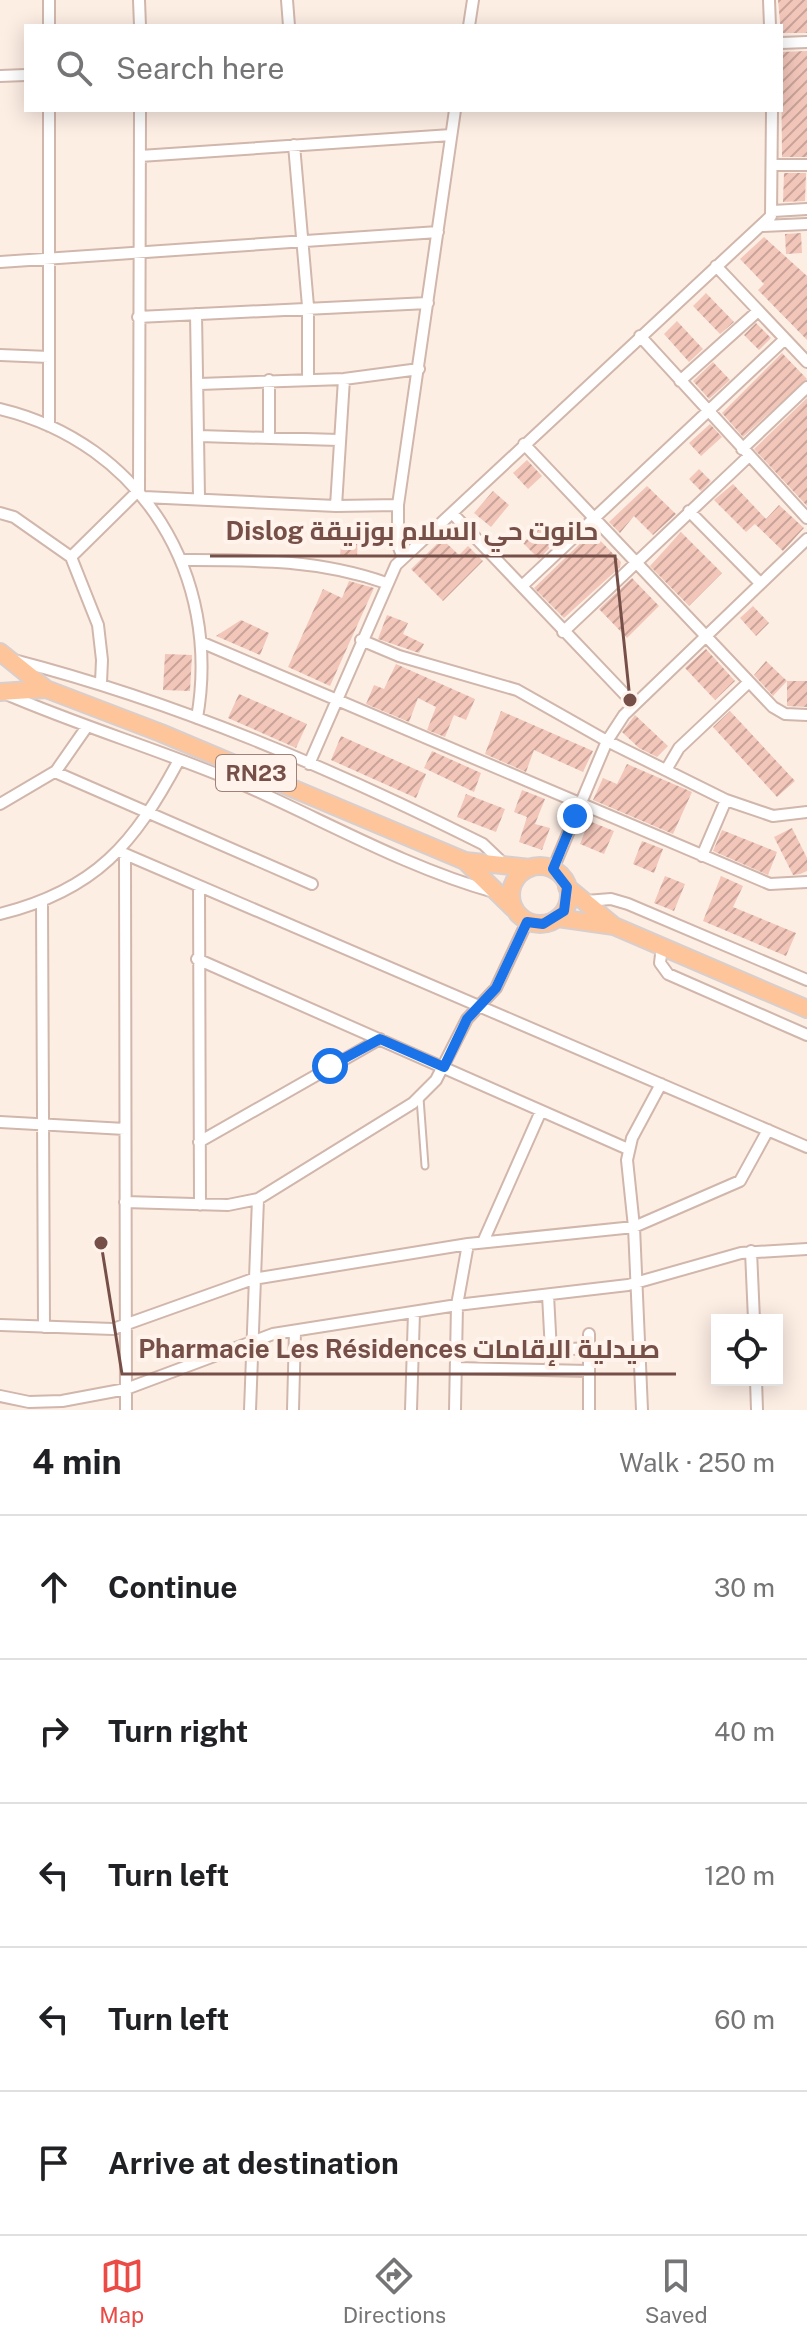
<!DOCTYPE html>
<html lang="en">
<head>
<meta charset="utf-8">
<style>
	body { margin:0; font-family:"Public Sans",Cairo,sans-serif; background:#f6f6f6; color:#202124 }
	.controls { position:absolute; right:24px; bottom:24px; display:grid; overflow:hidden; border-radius:0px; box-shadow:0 4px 20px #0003 }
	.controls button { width:72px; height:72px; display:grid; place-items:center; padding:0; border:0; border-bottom:2px solid #e0e0e0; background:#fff; color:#202124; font:40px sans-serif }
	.stop { position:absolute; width:24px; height:24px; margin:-18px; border:6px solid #1a73e8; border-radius:50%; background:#fff }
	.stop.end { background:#1a73e8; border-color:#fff; box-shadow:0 2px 8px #0008 }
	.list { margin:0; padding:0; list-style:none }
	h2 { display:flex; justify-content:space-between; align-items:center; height:104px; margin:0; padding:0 32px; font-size:34px }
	h2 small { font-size:26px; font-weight:400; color:#757577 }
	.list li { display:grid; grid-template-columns:52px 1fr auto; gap:24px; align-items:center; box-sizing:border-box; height:144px; padding:0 32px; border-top:2px solid #e0e0e0 }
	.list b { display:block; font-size:30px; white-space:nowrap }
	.list em { font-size:26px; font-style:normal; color:#757577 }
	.icon { flex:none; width:44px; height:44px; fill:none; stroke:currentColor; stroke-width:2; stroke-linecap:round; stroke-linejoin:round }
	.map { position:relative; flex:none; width:807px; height:1410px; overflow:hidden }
	.search { position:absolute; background:#fff; box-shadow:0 4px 20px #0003; left:24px; right:24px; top:24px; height:88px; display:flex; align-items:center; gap:20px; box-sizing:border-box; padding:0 28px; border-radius:0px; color:#757577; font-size:30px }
	.sheet { height:824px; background:#fff }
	nav { display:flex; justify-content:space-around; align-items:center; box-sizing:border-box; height:112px; border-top:2px solid #e0e0e0; background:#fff; font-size:22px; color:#757577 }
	nav a { display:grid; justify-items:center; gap:4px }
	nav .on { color:#eb4a45 }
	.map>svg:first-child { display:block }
	.building { fill:url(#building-hatch) }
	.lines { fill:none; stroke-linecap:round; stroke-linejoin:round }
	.service-casing { stroke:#d1b6ac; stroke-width:9 }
	.minor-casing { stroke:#d1b6ac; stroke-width:14 }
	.primary-casing { stroke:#d9cecc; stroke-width:20 }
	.service { stroke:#fff; stroke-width:5 }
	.minor { stroke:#fff; stroke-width:10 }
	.primary { stroke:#fec59a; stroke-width:16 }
	.route { stroke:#1a73e8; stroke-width:10 }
	.labels { text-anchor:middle; stroke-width:8; stroke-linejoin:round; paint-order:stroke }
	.shield { fill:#fff3eb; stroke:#9f8179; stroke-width:2 }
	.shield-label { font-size:22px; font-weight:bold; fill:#765048 }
	.leader { fill:none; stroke:#765048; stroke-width:3 }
	.callout-dot { fill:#765048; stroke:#fff3eb; stroke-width:3 }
	.callout-label { font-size:26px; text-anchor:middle; font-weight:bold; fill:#765048; stroke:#fff3eb; stroke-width:8; stroke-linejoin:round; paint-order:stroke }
</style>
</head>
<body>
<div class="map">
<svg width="807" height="1410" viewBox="0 0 807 1410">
	<defs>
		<pattern id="building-hatch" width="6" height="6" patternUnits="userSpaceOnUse" patternTransform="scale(2)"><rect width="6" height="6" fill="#f3c6ba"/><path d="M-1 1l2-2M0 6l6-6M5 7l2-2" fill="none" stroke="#c9a399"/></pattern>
	</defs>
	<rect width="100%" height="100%" fill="#fdeee4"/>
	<path class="building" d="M778,0H807V33H781Z
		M807,51V157H782L781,52Z
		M784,173H806L805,201L783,202Z
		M801,233L802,253L786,254L785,234Z
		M764,237L807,276V340L758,290L764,284L740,259Z
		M706,293L734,322L720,334L693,306Z
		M677,321L703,349L689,362L664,334Z
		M756,323L771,338L759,350L744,335Z
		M782,353L807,379L743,437L722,413Z
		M713,362L730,380L709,399L693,381Z
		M807,398V506L754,449Z
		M710,424L722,437L701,456L689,443Z
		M527,460L542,476L528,489L513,473Z
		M699,469L711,481L701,491L689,479Z
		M733,484L766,519L779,505L804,528L783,551L755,524L746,532L714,500Z
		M647,486L676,514L653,535L634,516L620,533L609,522Z
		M493,491L509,505L491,527L474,513Z
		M544,522L559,538L539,559L523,543Z
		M592,532L621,562L620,567L564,618L534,588Z
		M681,532L722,573L689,606L650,566Z
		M342,535L358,536L357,557L340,556Z
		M442,539L459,555L468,546L483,561L443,601L411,569Z
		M632,578L659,606L627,638L599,609Z
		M349,581L374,588L330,686L288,667L323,589L342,598Z
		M753,606L769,623L756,636L740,618Z
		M387,615L408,623L403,634L424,644L419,653L378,639Z
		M241,620L269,633L260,655L216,636Z
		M706,649L735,681L715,700L685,668Z
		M165,654L192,655L190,691L163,690Z
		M766,661L787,681L773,696L754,675Z
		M396,664L475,699L466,720L454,715L445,737L427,730L436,707L418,698L409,722L366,704L374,685L384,689Z
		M787,681H807V707L787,706Z
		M239,694L307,724L296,748L228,718Z
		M501,711L593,751L583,772L534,750L526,772L485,754Z
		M730,711L795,781L777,797L713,727Z
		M635,715L668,746L657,757L639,748L622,732Z
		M341,736L426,774L416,798L331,760Z
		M432,751L481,773L474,792L424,768Z
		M627,764L692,792L673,834L593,800L603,778L617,784Z
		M522,790L545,799L535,824L550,828L542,850L519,842L527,817L514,812Z
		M466,794L505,809L496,832L457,817Z
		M589,821L614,831L604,854L580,844Z
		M792,828L807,858V871L800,874L793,875L774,837Z
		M722,830L777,852L768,875L713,851Z
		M642,841L663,849L654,873L633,864Z
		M665,876L685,884L674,911L654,903Z
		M721,876L743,886L733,907L796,933L786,956L703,921Z"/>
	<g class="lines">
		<defs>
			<path id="service" d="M420,1098L425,1166"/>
			<path id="minor" d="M49,0V26
				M139,0L140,26
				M287,0L289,26
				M769,0L770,26
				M469,26L473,0
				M781,43L807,42
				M0,76L26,75
				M294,145L308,306V378
				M140,156L451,135
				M773,165H807
				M773,211L807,209
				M763,226L807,224
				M0,262L438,232
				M716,266L807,362
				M196,314L199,497
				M138,317L428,303
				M640,336L807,518
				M0,355L49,357
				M269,380V438
				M680,381L758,311
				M199,384L344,379L419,369
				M0,409C142,443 222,576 197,718
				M49,426V110
				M199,436L339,440
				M524,444L773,707L785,714L807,715
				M742,449L807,387
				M144,497L336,506L398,505
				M336,506L344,379
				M689,511L760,583
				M0,513L14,517L71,557L98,625L102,660L101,683
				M452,513L634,704
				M71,557L139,490L140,110
				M403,558L398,545V505L455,110
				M182,560C252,560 318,559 386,583
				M522,586L785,339
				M563,632L749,456
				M361,640L399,656L517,690L607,741L726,800L773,816L807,812
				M203,643L770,884L807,882
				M14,660C177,702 333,769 483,844L504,864
				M6,694C85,728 167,752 246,786C327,822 408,868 494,892
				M309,764L396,565L771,216L772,110
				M666,770L679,748L749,682
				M55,772L312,884
				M0,804L56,771L86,728
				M118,851L807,1147
				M125,854L126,1410
				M702,856L726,800
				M553,869L607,741L624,715L807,539
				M199,887L200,1205
				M586,901L611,899L628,904L807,980
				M42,903L44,1327
				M0,914C96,890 134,844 179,760
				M662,946L660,963L668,974L807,1035
				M197,959L628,1149
				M0,1122L125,1129
				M199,1142L380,1039
				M125,1202L228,1205L258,1199L413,1103L436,1080L467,1019L496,988L527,922
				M483,1242L541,1111
				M751,1251L754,1320
				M548,1295L552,1370
				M0,1325L113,1329L253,1279L468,1244L634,1227L740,1181L768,1130
				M589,1334V1410
				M551,1350L589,1348
				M456,1368L589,1371
				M756,1380L757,1410
				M0,1396L29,1402L62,1401L126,1389L273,1334L457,1305L628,1285L741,1253L807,1249
				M250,1410L258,1199
				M293,1410L295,1331
				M411,1410L414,1312
				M455,1410L457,1305L468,1244
				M642,1410L634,1227L627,1160L632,1138L661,1084"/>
			<path id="primary" d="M0,652L46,689L161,733L465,861L530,868
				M0,692L46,689
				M465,861L513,908
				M511 895a29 29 0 1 1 58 0a29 29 0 1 1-58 0Z
				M567,887L614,926
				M558,918L614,926L807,1009"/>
		</defs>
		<use href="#service" class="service-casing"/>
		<use href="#minor" class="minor-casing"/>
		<use href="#primary" class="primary-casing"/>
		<use href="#service" class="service"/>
		<use href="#minor" class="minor"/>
		<use href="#primary" class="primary"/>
	</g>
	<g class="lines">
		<path class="route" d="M330,1066L380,1039L444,1067L467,1019L496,988L527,922L543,924L564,911L567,887L553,869L575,816"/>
	</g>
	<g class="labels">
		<rect class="shield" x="216" y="755" width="80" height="36" rx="6"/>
		<g class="shield-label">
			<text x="256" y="781">RN23</text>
		</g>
	</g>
	<path class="leader" d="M630 700L615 556H210M101 1243L122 1374H676"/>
	<g class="callout-dot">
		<circle cx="630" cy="700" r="8"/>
		<circle cx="101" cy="1243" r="8"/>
	</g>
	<g class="callout-label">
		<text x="412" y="540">Dislog حانوت حي السلام بوزنيقة</text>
		<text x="399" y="1358">Pharmacie Les Résidences صيدلية الإقامات</text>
	</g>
</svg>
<div class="controls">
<button><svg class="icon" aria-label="locate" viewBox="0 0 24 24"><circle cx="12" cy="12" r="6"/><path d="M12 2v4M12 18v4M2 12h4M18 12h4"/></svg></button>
</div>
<div class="stop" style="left:330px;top:1066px"></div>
<div class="stop end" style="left:575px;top:816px"></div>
<div class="search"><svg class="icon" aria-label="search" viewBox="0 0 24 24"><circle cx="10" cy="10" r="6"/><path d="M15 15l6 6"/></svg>Search here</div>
</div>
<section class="sheet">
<h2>4 min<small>Walk · 250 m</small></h2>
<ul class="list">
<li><svg class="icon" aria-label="ahead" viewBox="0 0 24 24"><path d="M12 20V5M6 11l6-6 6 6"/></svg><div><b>Continue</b></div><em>30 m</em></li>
<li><svg class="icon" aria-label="right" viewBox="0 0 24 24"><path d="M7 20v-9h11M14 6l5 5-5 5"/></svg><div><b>Turn right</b></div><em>40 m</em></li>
<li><svg class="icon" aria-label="left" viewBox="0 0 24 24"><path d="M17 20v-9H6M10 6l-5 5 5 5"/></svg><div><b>Turn left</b></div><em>120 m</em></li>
<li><svg class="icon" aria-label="left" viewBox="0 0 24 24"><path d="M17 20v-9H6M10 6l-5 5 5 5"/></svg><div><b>Turn left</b></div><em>60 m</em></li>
<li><svg class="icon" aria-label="arrive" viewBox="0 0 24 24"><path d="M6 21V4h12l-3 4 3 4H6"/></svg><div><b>Arrive at destination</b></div></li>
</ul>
</section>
<nav>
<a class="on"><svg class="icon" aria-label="map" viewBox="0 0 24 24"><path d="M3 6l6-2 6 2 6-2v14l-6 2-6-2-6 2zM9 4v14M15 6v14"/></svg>Map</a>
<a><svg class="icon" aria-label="directions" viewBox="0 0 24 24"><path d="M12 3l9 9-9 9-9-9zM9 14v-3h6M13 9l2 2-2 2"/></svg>Directions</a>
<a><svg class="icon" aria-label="saved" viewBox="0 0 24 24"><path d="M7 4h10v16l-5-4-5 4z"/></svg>Saved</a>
</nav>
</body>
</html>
